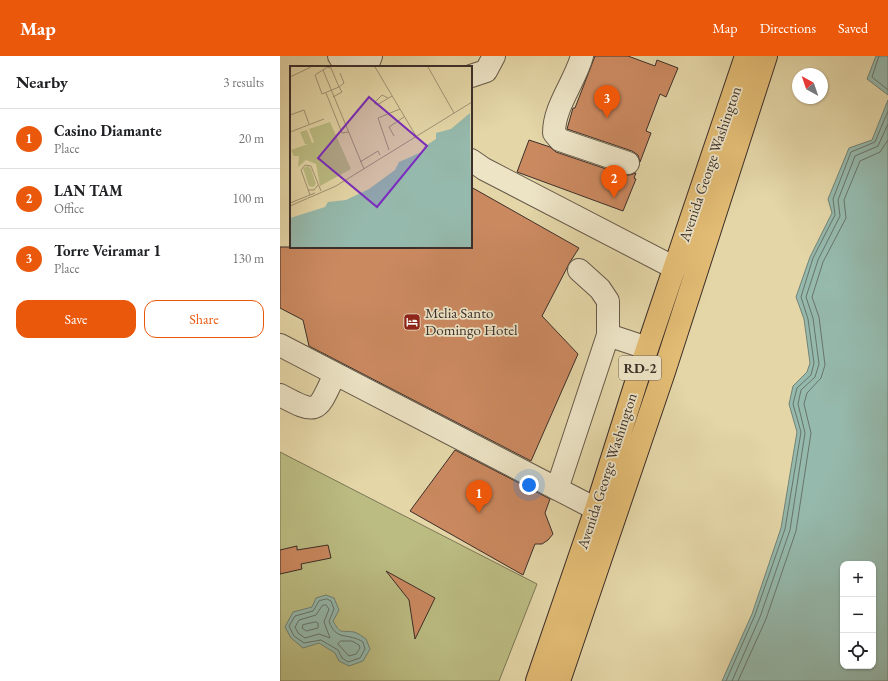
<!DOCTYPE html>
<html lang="en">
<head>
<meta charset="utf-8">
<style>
	body { margin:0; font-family:"EB Garamond",serif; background:#f2f2f2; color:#202124 }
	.controls { position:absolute; right:12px; bottom:12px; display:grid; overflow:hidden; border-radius:8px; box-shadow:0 1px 3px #0004 }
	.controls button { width:36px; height:36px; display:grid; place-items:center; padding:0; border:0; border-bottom:1px solid #e0e0e0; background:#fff; color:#202124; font:20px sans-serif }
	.compass { position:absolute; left:512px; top:12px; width:36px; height:36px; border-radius:50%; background:#fff; box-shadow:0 1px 3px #0004; rotate:320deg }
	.you { position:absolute; left:249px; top:429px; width:14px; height:14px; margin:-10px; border:3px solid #fff; border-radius:50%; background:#1a73e8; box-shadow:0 0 0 6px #1a73e833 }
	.badge { display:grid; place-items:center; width:26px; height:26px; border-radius:50%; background:#ea580c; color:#fff; font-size:13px; font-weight:700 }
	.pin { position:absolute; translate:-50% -33px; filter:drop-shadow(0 1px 2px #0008) }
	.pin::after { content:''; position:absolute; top:21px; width:14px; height:12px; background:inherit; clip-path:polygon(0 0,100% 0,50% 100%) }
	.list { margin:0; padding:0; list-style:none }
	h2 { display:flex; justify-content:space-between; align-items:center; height:52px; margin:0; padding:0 16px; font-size:17px }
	h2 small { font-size:13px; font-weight:400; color:#757577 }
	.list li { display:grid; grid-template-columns:26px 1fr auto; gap:12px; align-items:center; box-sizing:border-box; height:60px; padding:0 16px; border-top:1px solid #e0e0e0 }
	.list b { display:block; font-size:15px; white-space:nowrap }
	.list p { margin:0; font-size:13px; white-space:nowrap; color:#757577 }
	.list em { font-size:13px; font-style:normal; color:#757577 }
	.actions { display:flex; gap:8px; padding:12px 16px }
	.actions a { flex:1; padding:9px 0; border:1px solid #ea580c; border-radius:12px; text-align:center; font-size:14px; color:#ea580c }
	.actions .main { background:#ea580c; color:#fff }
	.icon { flex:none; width:22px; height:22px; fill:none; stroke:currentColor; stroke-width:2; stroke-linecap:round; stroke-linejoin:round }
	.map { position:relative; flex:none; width:608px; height:625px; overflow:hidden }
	header { display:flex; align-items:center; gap:24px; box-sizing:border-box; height:56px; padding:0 20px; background:#ea580c; color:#fff }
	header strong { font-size:19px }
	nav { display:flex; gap:22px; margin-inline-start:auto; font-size:14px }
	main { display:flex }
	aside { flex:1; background:#fff }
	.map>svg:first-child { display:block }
	.green { fill:#bbbc82; stroke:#7c7656 }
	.water { fill:#95b9ac; stroke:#718278; fill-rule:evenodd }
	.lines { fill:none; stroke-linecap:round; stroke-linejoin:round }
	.shore { stroke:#68746b; stroke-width:1 }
	.building { fill:#cb8960; stroke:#3c2f2a }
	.minor-casing { stroke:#665949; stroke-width:24 }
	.highway-casing { stroke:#3c2f2a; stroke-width:24 }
	.minor { stroke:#ede4c6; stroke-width:22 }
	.highway { stroke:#e2bb74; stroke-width:22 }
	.labels { text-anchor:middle; stroke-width:3.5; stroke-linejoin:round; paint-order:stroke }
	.shield { fill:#ede4c6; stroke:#716559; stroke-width:1 }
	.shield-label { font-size:14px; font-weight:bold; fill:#3c2f2a }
	.street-label { font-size:15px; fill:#3c2f2a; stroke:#ede4c6 }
	.poi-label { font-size:15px; fill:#3c2f2a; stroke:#ede4c6; text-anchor:start }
	.inset-road { fill:none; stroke:#a19375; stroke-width:1 }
	.view { fill:#7b2cbf; fill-opacity:0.15; stroke:#7b2cbf; stroke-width:2 }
	.inset-edge { fill:none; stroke:#3c2f2a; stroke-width:2 }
</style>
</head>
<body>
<header>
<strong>Map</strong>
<nav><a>Map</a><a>Directions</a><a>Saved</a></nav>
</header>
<main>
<aside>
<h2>Nearby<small>3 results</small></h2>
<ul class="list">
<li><span class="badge">1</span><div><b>Casino Diamante</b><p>Place</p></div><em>20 m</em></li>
<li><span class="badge">2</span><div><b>LAN TAM</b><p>Office</p></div><em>100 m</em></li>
<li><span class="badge">3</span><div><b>Torre Veiramar 1</b><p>Place</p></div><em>130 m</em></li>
</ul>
<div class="actions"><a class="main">Save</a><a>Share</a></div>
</aside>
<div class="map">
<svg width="608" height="625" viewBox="0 0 608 625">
	<rect width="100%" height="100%" fill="#e4d6a7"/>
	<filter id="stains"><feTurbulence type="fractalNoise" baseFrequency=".005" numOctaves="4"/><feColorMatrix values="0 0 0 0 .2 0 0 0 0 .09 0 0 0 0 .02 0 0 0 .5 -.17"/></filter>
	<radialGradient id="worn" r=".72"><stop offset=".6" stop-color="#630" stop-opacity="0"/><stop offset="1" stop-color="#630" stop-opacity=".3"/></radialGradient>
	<path class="green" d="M0,396L257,528L219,625H0Z"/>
	<path class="water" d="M596,0H608V39L587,23Z
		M608,44V625H442L472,558L501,472L517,376L509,348L513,330L527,316L530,307L524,263L516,241L530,201L552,157L548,143L569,92L592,84ZM563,508H593V610H563Z
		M46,539L54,542L59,554L53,565C61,579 60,574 74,576C78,577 83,581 86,583L90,593L83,605L69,610L59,605L55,597L39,587L23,592L11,582L5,571L13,556L32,551L36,542Z"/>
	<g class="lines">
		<path class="shore" d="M599,0L592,21L608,34
			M47,543L51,545L54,553L49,565C56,586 68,576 83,586L85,593L80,602L68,606L62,602L58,594L41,584L24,587L14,580L9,570L15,560L33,555L39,545Z
			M46,549L49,553L44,566L50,582L39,578L25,582L18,577L15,571L19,564L36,559L42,550Z
			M36,566L38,567V572L26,575L22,572L23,569Z
			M61,585H72L79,589L80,592L76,598L69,600L58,588Z
			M446,625L475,559L505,473L521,376L513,348L517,332L531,319L534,307L528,263L521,241L533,202L555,159L553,143L571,96L595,86L608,55
			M452,625L480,561L510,474L525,377L518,348L521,334L535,321L539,308L533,262L526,241L538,204L560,160L558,144L575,100L598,90L608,68
			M458,625L486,563L516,475L531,377L524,348L527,337L541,322L545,309L539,261L532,241L543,206L566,162L564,144L580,105L600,96L608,84"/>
	</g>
	<path class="building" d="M315,0H348L375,10L377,4L398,12L386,41L380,38L366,75L371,77L360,106L358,99L352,95L287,73L293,52H295Z
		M249,84L270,91L276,96L344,119H350L356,117L354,122L356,123L343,155L237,116Z
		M191,131L299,192L290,206L262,260L298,298L251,405L29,290L23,264L0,252V191H191Z
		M175,394L270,443L265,457L273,478L268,484L262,488H255L243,519L130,455Z
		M48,489L51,502L21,508L22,513L0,518V494L17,490V494Z
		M106,515L155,542L135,583L129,544Z"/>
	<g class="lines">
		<defs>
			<path id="minor" d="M59,0L64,7L73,11
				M302,0C295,26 274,50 274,77L280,84L348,107
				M74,11C84,10 88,10 91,0
				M191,20L206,15L214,0
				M191,104L204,113L395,212
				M299,214L320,233L328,245V279
				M0,289L316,453L334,458
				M0,339C39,360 37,356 55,318
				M277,433L328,279L367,292"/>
			<path id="highway" d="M257,625L316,453L361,311L466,0
				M279,625L384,316L486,0"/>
		</defs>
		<use href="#minor" class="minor-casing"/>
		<use href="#highway" class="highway-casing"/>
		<use href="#minor" class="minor"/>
		<use href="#highway" class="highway"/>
	</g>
	<defs>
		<symbol id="hotel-square" viewBox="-11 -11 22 22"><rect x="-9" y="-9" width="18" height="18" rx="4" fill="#8f2418" stroke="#ede4c6"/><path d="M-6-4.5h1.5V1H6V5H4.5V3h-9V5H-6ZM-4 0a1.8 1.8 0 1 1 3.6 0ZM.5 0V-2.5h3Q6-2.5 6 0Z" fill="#fff"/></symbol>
	</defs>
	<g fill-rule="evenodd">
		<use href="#hotel-square" x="122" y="256" width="20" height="20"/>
	</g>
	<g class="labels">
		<rect class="shield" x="339" y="300" width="42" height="24" rx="3"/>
		<g class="shield-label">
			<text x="360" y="317">RD-2</text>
		</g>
		<g class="street-label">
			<text transform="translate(430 108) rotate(-71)" y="5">Avenida George Washington</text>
			<text transform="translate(327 415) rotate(-72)" y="5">Avenida George Washington</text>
		</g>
		<g class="poi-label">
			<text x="145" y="262">Melia Santo<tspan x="145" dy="17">Domingo Hotel</tspan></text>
		</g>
	</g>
	<g transform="translate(10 10)">
		<rect width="182" height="182" fill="#e4d6a7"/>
		<path d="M40,56L61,103L30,120L26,98L16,94L8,101L9,90H4L1,84L18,78H15L10,66L17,64L22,77L24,76L19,63ZM18,100L21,103L26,118L23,121L19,120L13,102Z" fill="#bbbc82"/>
		<path d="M180,47L182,181H0V152L35,141L38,136L56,134L79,123L105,104L109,96L134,85V81L146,73V67L161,63Z" fill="#95b9ac"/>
		<path class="inset-road" d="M36,1L41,2L49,21L32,28L25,9L36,2M85,1L126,70M138,1L164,47M33,4L74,103M0,11L21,1M36,27L52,67L58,66M43,31L52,26L49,21L54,17L50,7M98,32L92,29L84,37L87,39L102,30M0,49L14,44L19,58M0,66L34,53M104,70L99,61L114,51M99,84L88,52L110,43M70,96L88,85L90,89M18,124H24L28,119M20,129L11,104L15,99L21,100L31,125M0,137L25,127M0,140L46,120L182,36"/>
		<path class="view" d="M79,31L137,80L87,141L28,92Z"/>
		<rect width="182" height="182" class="inset-edge"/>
	</g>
	<rect width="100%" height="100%" filter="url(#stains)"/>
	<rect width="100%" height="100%" fill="url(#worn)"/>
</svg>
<div class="controls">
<button>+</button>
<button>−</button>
<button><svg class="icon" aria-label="locate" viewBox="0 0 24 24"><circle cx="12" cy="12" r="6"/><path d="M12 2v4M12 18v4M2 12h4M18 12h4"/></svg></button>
</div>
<svg class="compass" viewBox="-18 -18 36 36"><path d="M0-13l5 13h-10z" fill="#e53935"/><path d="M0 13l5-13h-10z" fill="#757577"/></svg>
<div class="you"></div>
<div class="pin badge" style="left:199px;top:457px">1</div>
<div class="pin badge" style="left:334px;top:142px">2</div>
<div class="pin badge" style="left:327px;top:62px">3</div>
</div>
</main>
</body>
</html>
